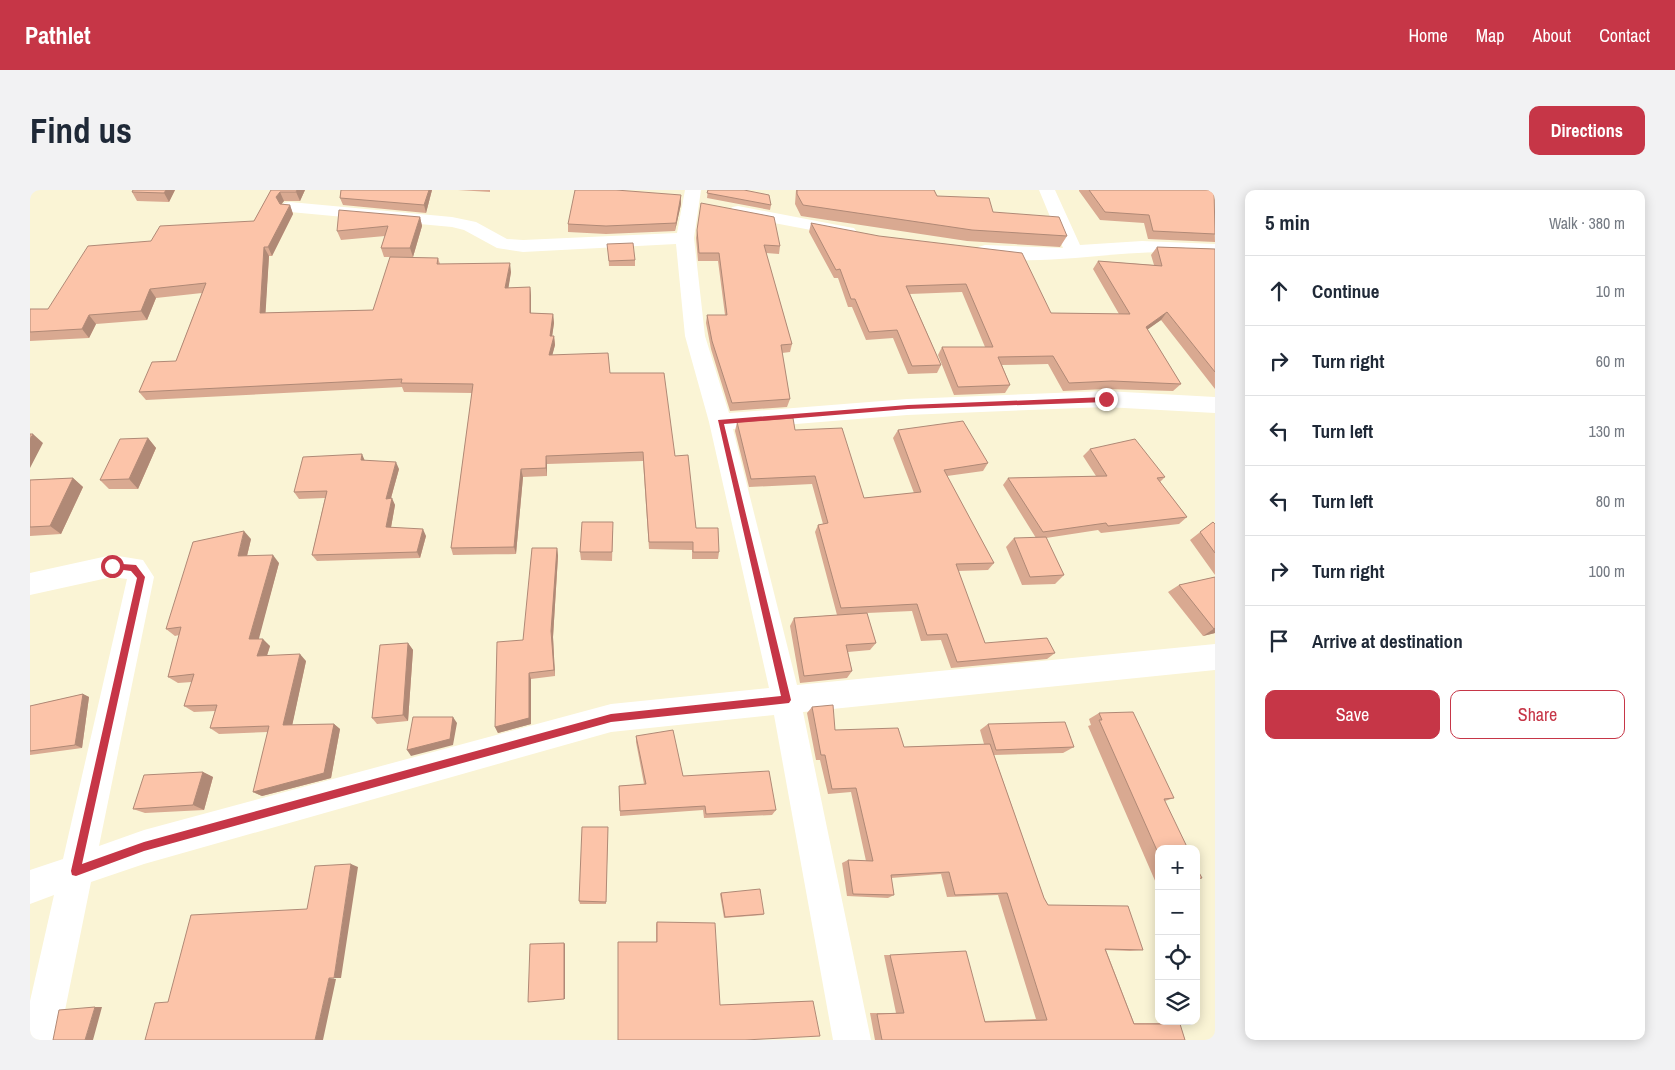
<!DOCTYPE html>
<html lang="en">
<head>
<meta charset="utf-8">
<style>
	body { margin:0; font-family:"Archivo Narrow",sans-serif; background:#f2f2f3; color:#1f2937 }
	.controls { position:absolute; right:15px; bottom:15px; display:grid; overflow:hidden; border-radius:10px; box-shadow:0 2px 12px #0003 }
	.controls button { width:45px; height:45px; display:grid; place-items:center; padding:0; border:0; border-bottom:1px solid #e0e1e3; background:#fff; color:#1f2937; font:25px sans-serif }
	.stop { position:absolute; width:15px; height:15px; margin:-11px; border:4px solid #c63647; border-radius:50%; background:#fff }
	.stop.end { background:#c63647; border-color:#fff; box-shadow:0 1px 5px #0008 }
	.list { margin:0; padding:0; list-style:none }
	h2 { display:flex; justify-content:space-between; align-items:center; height:65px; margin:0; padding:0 20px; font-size:21px }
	h2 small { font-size:16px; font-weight:400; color:#747a83 }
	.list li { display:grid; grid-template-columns:32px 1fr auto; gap:15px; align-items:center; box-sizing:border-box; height:70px; padding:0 20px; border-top:1px solid #e0e1e3 }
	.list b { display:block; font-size:19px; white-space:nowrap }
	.list em { font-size:16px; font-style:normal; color:#747a83 }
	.actions { display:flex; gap:10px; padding:15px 20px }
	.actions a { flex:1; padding:11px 0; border:1px solid #c63647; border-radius:10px; text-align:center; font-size:18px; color:#c63647 }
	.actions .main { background:#c63647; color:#fff }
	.icon { flex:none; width:28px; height:28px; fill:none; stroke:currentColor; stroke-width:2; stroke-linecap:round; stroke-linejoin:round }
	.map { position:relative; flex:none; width:1185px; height:850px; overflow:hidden; border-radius:10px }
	header { display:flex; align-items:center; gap:30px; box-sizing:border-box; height:70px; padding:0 25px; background:#c63647; color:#fff }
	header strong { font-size:24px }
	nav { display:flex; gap:28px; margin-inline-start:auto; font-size:18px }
	.intro { display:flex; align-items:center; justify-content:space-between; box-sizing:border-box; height:120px; padding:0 30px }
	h1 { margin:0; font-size:35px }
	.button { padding:12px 22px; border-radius:10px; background:#c63647; color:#fff; font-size:18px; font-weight:700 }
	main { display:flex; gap:30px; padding:0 30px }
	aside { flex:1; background:#fff; border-radius:10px; box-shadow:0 2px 12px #0003 }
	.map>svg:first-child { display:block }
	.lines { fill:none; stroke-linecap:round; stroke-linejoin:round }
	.street { fill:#fff; fill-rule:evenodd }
	.wall { fill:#d9a991 }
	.shaded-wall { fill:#b08976 }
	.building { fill:#fcc4a9; stroke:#b08976 }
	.route { fill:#c63647 }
</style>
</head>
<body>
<header>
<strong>Pathlet</strong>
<nav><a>Home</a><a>Map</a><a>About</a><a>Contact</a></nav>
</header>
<div class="intro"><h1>Find us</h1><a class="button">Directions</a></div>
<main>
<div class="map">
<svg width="1185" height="850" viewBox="0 0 1185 850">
	<rect width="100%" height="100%" fill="#faf4d5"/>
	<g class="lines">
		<path class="street" d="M655,0H671L664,48L675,146L699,223L877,209L1076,201L1185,207V223L1076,217L877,225L703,239L767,495L1185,454V480L773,522L841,850H803L744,525L581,542L114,674L61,692L29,850H0V811L24,705L0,714V680L33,669L97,389L82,387L0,405V383L82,365L113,370L124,387L69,656L114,640L581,514L739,498L679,232L655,146L646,54L493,62L467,58L434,40L422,37L260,22L254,21L251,17L254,13L260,12L422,27L446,32L477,49L493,50L647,43Z
			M1009,0H1025L1050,55L1112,51L1185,54V66C1160,64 1134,61 1108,63C1059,65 996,77 948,65L946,61L948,57L955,55L1033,58Z
			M708,16L818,37L824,38L827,42L824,46L818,47L702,25L699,21L702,17Z"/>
	</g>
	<path class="wall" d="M145,0L139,12L107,11L102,2Z
		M241,0H275L270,11H254L251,14L260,15L263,24L242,66H239L235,123L343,120L408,68L410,74L481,82L478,98L500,97L501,106V123L523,124L524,133L522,146H524L525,155L522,165L580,183L645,266L666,338L689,362L688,369H662V360L619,359L613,271L517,274V286L493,287L486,364L423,365L421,358L442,203L374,202L372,197L116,210L109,202L146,171L172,103L126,108L117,130L66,134L59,148L0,151V119H18L121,51L224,31Z
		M311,0H402L396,23L313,15L310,8Z
		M428,0H460V2Z
		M678,0L741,15L740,20L677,8Z
		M766,0H904L907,6L963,22L1037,46L1030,57L937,51L771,26L765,14Z
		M1049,0H1184L1185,52L1118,49L1114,33L1070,30L1049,1Z
		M651,5V14L645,41L576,44L538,42V34Z
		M390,27L392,36L383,67H354L351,58L355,46L311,50L307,41Z
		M781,33L1021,123L1089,124L1063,79L1068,71L1124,75L1121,65L1127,57L1185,59V199L1131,130L1117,139L1151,194L1143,201L1076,199L1033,201L1018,174L972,175L980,195L975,203L924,205L908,165L912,157H955L932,102L880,104L911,175L907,183L878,184L863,148L836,150L822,117H818L808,88H804L779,42Z
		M667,40L750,56L749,64L736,63L762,154L760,162L752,163L760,209L757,217L700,221L681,159L676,133L677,125H695L688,71H668L666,48Z
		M578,59L605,70V76H579Z
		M707,232L765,240L834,308L884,303L863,248L868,240L958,273L953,281L917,286L964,373L958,380L928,381L955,453L1025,463L1017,469L921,478L911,450L891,451L882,421L837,423L846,453L840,460L818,462L822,481L817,488L770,493L760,436L764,428L807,425L785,342L788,335L793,334L782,294L719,297L705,241Z
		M118,248L126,258L108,299H79L70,290Z
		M1060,259L1135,287L1130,292L1157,327L1149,334L1071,343L1068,340L1016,348L1034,385L1025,394L992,395L976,357L984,348H1006L973,295L978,288L1066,286L1053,266Z
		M335,271L369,279L361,308L365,315L361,337L396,346L390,368L287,371L282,365L295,308L269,309L264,302Z
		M43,288L53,297L31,344L0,346V290Z
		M1183,332L1185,334V385L1160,350Z
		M583,341L582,371L551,370L550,362Z
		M221,349L217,366L249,373L228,449L240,456L237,465L276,471L262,535L304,534L310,539L301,588L232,606L223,602L238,542L189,544L180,538L185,521L164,522L154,516L162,492L148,493L138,487L149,445L145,446L136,439Z
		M527,358L528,366L523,447L525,486L501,489V534L468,543L465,537Z
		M1185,387V443L1173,446L1138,402L1149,395Z
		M378,453L383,460L378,531L347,534L342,528Z
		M53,504L59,507L52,558L0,565V516Z
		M782,517L805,540L874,557L954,554L950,540L958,534L1044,557L1033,563L964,565L1014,708L1018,715L1113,760L1100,761L1076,760L1104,833H1134L1150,834L1155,850H845L840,823H866L854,765H860L954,831L1006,829L968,705L917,707L911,684L861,688L864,705L858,708L817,706L812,673L818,670L836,671L821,602L798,604L790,570H786L777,523Z
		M1069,523L1144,608L1135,611L1129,659V693H1126L1058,536L1061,535L1059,529Z
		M606,546L653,586L746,620L742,625L674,628L673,620L590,626L589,596L614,594L606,552Z
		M173,582L183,587L174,620L115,623L103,619Z
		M578,637L576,714H550L549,711Z
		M691,703L734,724L733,725L694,728L690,704Z
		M627,732L690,815L783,811L715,849L626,752V734Z"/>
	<path class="shaded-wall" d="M136,0H145L139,12L134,3Z
		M267,0H275L270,11L266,2Z
		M399,0H402L396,23L394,15Z
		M250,2L254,11L250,16L246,7Z
		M651,5V14L645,41L646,33Z
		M260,15L263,24L242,66L238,57Z
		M390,27L392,36L383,67L380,58Z
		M234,57L239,66L235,132L230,123Z
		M480,73L481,82L477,107L475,98Z
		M500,97L501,106V132L500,123Z
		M120,99L126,108L117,130L111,121Z
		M1137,122L1131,130L1110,145L1116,137Z
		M523,124L524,133L521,154L520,146Z
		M59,125L66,134L59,148L52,139Z
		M524,146L525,155L520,174L519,165Z
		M3,244L13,253L0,278V249Z
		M118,248L126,258L108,299L99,289Z
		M332,264L335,271L331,270Z
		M516,266L517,274V286L516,278Z
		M366,272L369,279L359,315L356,309Z
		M491,279L493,287L486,364L484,357Z
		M43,288L53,297L31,344L20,336Z
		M362,308L365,315L360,343L356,337Z
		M393,339L396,346L390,368L387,362Z
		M214,341L221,349L215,374L208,366Z
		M527,358L528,366L523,447L525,486L524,480L521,441Z
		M243,365L249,373L227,456L219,449Z
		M1185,438V443L1173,446Z
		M233,449L240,456L235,472L227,466Z
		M378,453L383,460L378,531L373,525Z
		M270,464L276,471L261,541L253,535Z
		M499,483L501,489V534L468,543L465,537Z
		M53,504L59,507L52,558L45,555Z
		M423,527L427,533L423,555L381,566L377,560Z
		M304,534L310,539L301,588L232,606L223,602Z
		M173,582L183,587L174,620L163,615Z
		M321,674L328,677L311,788H304Z
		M534,753L535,754V809H534Z
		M299,788L306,789L293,850H285Z
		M65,817H72L63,850H55Z"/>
	<path class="building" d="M103,0H136L134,3L102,2Z
		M241,0H267L266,2H250L246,7L250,14L260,15L238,57H234L230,123L343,120L360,67L408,68L407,74L480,73L475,98L500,97V123L523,124L520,146H524L519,165L578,163L580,183H634L645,266L658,265L666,338H688L689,362H663V352H619L613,262L516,266V278L491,279L484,357L421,358L443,194L371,193L372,189L109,202L122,172L146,171L176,93L120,99L111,121L59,125L52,139L0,142V119H18L58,56L121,51L130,36L224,31Z
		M311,0H399L394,15L310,8Z
		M545,0H586L651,5L646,33L576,36L538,34Z
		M678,0H714L739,5L741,15L677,3Z
		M767,0H904L907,6L959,8L963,22L1029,27L1037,46L942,40L773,15L767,4Z
		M1059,0H1184L1185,44L1123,41L1119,25L1075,22Z
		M671,13L744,27L750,56L734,55L762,154L751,155L760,209L702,213L682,151L677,125H697L689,63H669L667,40Z
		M309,20L390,27L380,58H351L358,36L307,41Z
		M781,33L849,46L992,63L1021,123L1100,124L1068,71L1132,76L1127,57L1185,59V182L1137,122L1116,137L1151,194L1082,191L1039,193L1023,166L968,167L980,195L928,197L912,157H963L936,94L876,96L911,175L882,176L867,140L839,142L825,109H821L810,79L806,80Z
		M603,53L605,70L579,71L577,54Z
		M763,228L765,240L812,238L834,308L891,302L868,240L933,231L958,273L914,280L964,373L926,374L955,453L1017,448L1025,463L927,472L917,444L897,445L887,414L811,418L788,335L798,333L785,286L721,289L707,232Z
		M0,244H3L0,249Z
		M118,248L99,289L70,290L90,249Z
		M1105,249L1135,287L1127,288L1157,327L1078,336L1076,333L1013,342L978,288L1077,286L1060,259Z
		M332,264L331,270L366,272L356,309L362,308L356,337L393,339L387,362L282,365L297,301L264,302L273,267Z
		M43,288L20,336L0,337V290Z
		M552,332H583L582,362H550Z
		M1183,332L1185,334V363L1170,342Z
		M214,341L208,366L243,365L219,449H233L227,466L270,464L253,535L304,534L294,583L223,602L239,536L180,538L187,515L154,516L164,484L138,487L151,437L136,439L163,352Z
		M1016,347L1034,385L1000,387L984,348Z
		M502,358H527L521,441L524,480L499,483V528L465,537L467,452L493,450Z
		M1185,387V438L1184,439L1149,395Z
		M837,423L846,453L816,455L822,481L774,486L764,428Z
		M378,453L373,525L342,528L350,455Z
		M53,504L45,555L0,561V516Z
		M803,515L805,540L868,538L874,557L960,554L1014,708L1018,715L1098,716L1113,760L1075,759L1104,834H1150L1155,850H852L847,824L874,823L860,765L936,761L955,832L1017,830L977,703L925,705L919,682L861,685L864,705L823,704L818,670L843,671L826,598L802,599L795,565H791L782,517Z
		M1103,522L1144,608L1134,609L1158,659H1129V665L1069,530H1072L1069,523Z
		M383,527H423L420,549L377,560Z
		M1035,532L1044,557L966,560L958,534Z
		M643,540L653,586L739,581L746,620L676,624L675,616L590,621L589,596L616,594L606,546Z
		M173,582L163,615L103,619L114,585Z
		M552,637H578L576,712L549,711Z
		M321,674L304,788H299L285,850H115L125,813L138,812L161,725L277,719L285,676Z
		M1166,677L1172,688L1166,689Z
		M730,699L734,724L695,727L691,703Z
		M627,732L685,733L690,815L783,811L790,846L715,850H588V752H627Z
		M534,753V809L498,812L500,754Z
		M65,817L55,850H23L29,820Z"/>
	<path class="route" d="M1076,207L1079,209L1076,212L878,219L694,234L761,510L759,513L581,532L114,661L46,686L42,685L41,681L107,388L101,381L79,378V373L106,375L115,387L52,674L114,652L581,524L751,506L688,230L878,215Z"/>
</svg>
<div class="controls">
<button>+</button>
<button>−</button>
<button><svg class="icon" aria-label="locate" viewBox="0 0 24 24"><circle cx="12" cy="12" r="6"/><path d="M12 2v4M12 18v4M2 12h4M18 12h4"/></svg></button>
<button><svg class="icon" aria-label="layers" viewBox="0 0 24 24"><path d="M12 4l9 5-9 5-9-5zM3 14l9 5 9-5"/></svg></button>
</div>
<div class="stop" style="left:82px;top:376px"></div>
<div class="stop end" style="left:1076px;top:209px"></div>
</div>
<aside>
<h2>5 min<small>Walk · 380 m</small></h2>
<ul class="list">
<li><svg class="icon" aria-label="ahead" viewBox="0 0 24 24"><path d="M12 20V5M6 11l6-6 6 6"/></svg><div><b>Continue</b></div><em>10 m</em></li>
<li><svg class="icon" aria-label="right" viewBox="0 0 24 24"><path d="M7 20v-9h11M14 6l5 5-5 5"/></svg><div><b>Turn right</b></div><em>60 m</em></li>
<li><svg class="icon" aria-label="left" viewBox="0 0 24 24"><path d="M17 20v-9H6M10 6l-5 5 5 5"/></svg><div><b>Turn left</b></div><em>130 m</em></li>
<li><svg class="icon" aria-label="left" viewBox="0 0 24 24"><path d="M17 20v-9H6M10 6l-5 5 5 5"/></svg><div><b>Turn left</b></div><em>80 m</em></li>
<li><svg class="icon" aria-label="right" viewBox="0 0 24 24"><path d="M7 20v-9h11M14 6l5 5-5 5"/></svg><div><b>Turn right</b></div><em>100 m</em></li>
<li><svg class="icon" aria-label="arrive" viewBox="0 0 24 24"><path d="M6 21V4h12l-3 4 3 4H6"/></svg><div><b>Arrive at destination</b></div></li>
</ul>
<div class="actions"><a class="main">Save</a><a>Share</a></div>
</aside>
</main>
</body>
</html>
